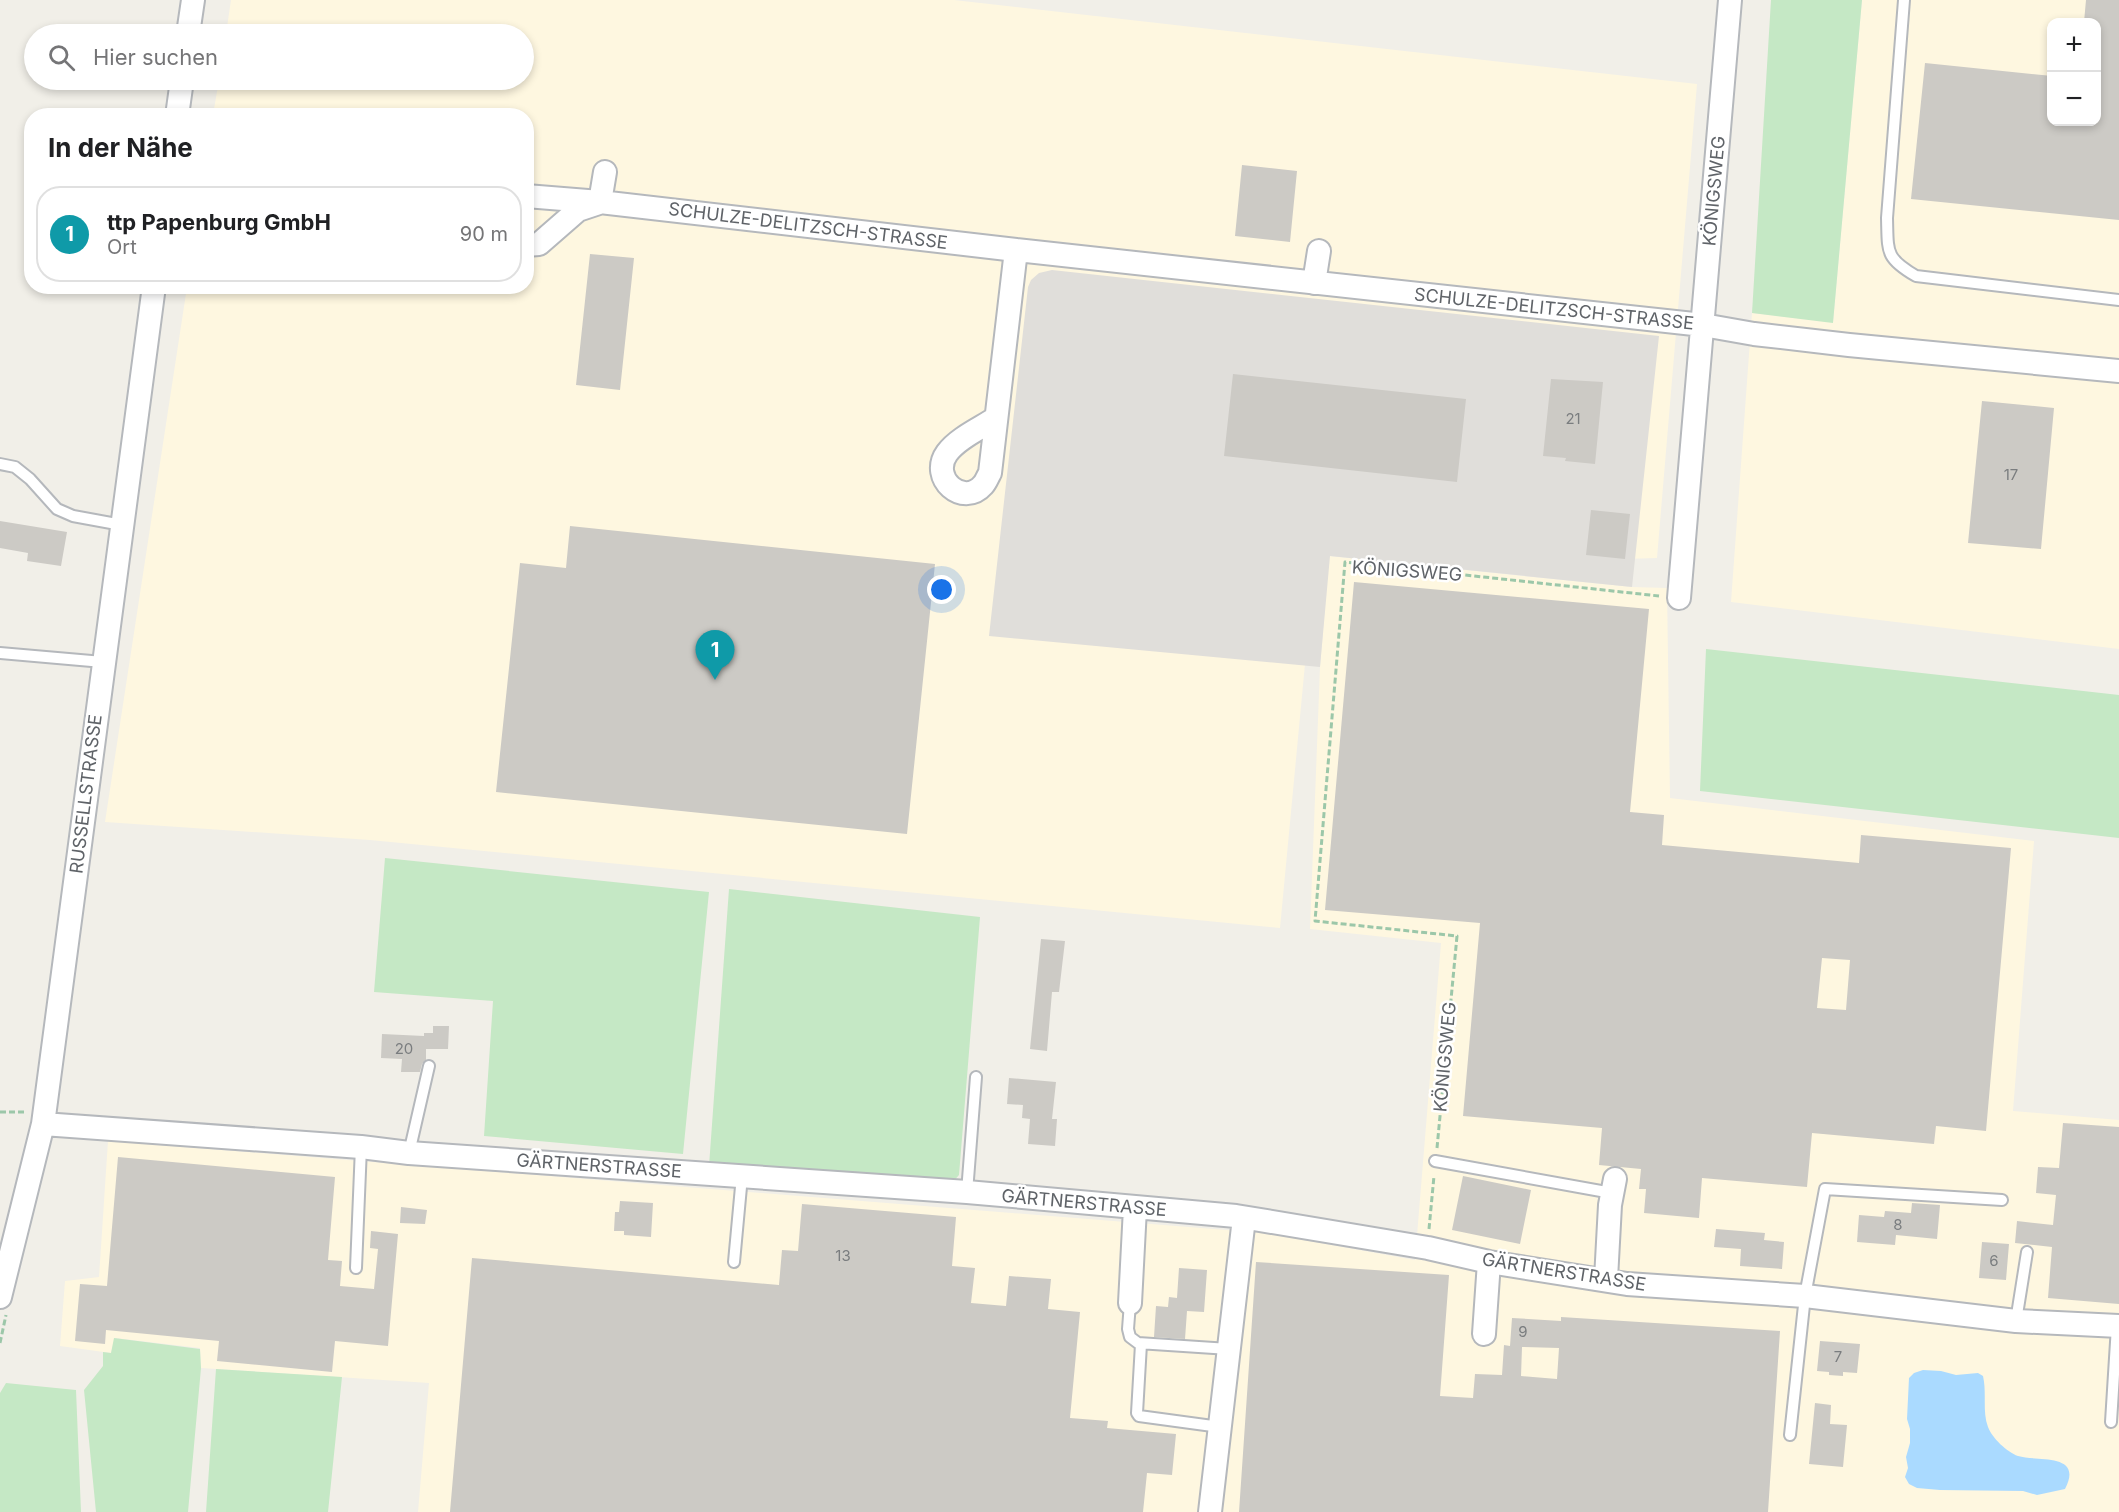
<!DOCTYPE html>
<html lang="de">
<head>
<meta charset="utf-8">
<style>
	body { margin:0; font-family:Inter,sans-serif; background:#f6f6f6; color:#202124 }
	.controls { position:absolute; right:18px; top:18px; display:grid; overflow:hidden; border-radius:12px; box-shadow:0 3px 9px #0003 }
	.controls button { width:54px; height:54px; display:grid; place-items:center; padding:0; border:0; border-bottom:2px solid #e0e0e0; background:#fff; color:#202124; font:30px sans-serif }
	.you { position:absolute; left:942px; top:590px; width:21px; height:21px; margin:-15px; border:4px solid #fff; border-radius:50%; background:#1a73e8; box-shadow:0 0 0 9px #1a73e833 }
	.badge { display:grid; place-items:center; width:39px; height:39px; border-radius:50%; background:#d93025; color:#fff; font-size:20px; font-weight:700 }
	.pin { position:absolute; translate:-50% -50px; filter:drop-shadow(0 2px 3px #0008) }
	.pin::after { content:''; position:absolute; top:32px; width:21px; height:18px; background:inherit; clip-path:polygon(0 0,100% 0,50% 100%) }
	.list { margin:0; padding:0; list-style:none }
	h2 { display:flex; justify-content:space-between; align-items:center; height:78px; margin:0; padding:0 24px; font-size:26px }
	h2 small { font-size:20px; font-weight:400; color:#757577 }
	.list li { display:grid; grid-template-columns:39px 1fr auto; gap:18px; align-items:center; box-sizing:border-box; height:96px; margin:0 12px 12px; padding:0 12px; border:2px solid #e0e0e0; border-radius:24px }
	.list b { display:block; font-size:22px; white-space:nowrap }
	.list p { margin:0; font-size:20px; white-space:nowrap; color:#757577 }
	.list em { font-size:20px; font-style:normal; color:#757577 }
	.icon { flex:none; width:33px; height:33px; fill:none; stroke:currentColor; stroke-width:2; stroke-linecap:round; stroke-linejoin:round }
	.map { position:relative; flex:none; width:2119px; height:1512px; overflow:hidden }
	.search { position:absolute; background:#fff; box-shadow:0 3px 9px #0003; left:24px; top:24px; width:510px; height:66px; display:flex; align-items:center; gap:15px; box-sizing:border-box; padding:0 21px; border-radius:33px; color:#757577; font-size:22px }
	.panel { position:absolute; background:#fff; box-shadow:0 3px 9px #0003; left:24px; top:108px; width:510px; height:186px; border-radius:24px }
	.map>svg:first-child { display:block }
	.commercial { fill:#fef7e0; fill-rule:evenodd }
	.industrial { fill:#e0deda }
	.green { fill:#c5e8c5 }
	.water { fill:#aadaff }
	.building { fill:#cccac5; fill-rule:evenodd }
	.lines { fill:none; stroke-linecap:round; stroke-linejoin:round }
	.service-casing { stroke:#b5b8bc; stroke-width:14 }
	.minor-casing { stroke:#b5b8bc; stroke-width:26 }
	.path { stroke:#9cc7a9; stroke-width:3; stroke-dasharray:6 3; stroke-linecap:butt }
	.service { stroke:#fff; stroke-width:10 }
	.minor { stroke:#fff; stroke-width:22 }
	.labels { text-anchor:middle; stroke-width:5; stroke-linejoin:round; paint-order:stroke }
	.number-label { font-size:15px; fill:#7a7d7f }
	.street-label { font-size:18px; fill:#5f6368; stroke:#fff }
</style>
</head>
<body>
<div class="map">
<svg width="2119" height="1512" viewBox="0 0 2119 1512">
	<rect width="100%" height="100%" fill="#f1efe8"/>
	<path class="commercial" d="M231,0H954L1697,84L1657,558L1625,559L1318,527L1280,928L370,840L105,822L187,287L526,286V116L213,115L219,80H524V34H226Z
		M1862,0H2119V649L1731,602L1752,313L1833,322ZM2052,22H2096V122H2052Z
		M1329,556L1632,587L1667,588L1670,798L2034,841L2013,1111L2119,1120V1512H418L429,1383L201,1368L200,1348L115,1338L111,1353L60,1346L65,1281L99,1277L108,1141L1264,1233L1415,1260L1441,943L1310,929L1320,667Z"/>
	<path class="industrial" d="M1052,270L1659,336L1632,587L1330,556L1320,667L989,636L1028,287L1031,280L1039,273Z"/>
	<path class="green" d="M1771,0H1862L1833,323L1752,313Z
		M1706,649L2119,695V838L1700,791Z
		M385,858L709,892L683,1154L484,1136L493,1001L374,992Z
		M729,889L980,917L959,1175L951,1184L709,1166Z
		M114,1338L200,1349L201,1368L188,1512H96L84,1390L103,1366V1352L111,1353Z
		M216,1369L342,1377L328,1512H206Z
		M6,1383L76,1390L81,1512H0V1393Z"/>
	<path class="water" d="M1923,1370L1941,1371L1956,1375L1978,1373L1983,1376C1987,1393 1982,1411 1988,1427C1992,1438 2007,1452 2018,1456C2037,1462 2084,1452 2065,1489L2037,1495L2023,1491L1940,1490L1917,1488L1909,1484L1905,1477L1908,1468L1906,1457L1910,1443V1429L1907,1419L1909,1378L1914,1373Z"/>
	<path class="building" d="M2086,0H2119V220L1911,199L1925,63L2052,76V122H2097V22H2084Z
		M1242,165L1297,171L1290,242L1235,236Z
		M590,254L634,258L620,390L576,385Z
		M1233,374L1466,399L1457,482L1224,456Z
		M1551,379L1603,382L1595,464L1565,461L1566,458L1543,456Z
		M1982,401L2054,408L2041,549L1968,543Z
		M1591,510L1630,514L1625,559L1586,555Z
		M0,521L67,532L61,566L27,561L28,553L0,548Z
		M570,526L935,564L907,834L496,792L520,563L566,568Z
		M1354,582L1649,609L1630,812L1664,815L1662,845L1859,863L1861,835L2011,848L1986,1131L1936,1126L1934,1144L1812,1133L1807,1187L1702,1178L1699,1218L1644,1213L1646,1189H1639L1641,1169L1599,1165L1602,1128L1463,1116L1480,923L1325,910ZM1822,958L1850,960L1846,1010L1817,1008Z
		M1041,939L1065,941L1059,992H1052L1047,1051L1030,1049Z
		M433,1026H449L448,1049H426V1060L422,1064L420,1072H401L402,1059L381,1058L382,1034L424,1036V1033H433Z
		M1009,1078L1056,1082L1052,1119H1057L1055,1146L1028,1144L1030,1119L1022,1118L1023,1105L1007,1104Z
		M2063,1123L2119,1127V1304L2048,1298L2052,1247L2015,1243L2017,1221L2053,1225L2056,1195L2036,1193L2038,1167L2059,1168Z
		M118,1157L335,1177L328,1260L342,1261L340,1286L374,1289L378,1249L370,1248L371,1231L398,1234L388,1346L335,1341L332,1372L217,1361L219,1341L106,1330L105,1344L75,1341L80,1284L107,1286Z
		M1463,1176L1531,1190L1520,1244L1452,1230Z
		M620,1201L653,1203L651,1237L624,1235V1231H614L615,1212H619Z
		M1912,1203L1940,1205L1937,1239L1896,1235L1895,1245L1857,1242L1859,1215L1884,1217L1885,1211L1911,1213Z
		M802,1204L956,1217L952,1266L975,1268L971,1303L1006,1306L1009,1276L1051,1279L1048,1309L1080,1312L1070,1418L1108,1421L1107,1428L1176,1434L1172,1475L1147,1473L1143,1512H450L472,1258L779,1285L782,1250L798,1251Z
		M401,1207L427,1210L425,1224L400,1223Z
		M1716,1229L1765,1233L1764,1240L1784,1242L1782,1269L1740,1266L1741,1249L1714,1247Z
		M1982,1242L2009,1244L2006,1280L1979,1278Z
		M1256,1262L1449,1275L1440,1396L1473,1398L1475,1374L1502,1375L1504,1345L1510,1346L1512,1318L1561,1321V1317L1780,1331L1768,1512H1239ZM1522,1347L1559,1348L1557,1379L1521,1376Z
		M1179,1268L1207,1270L1204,1312L1187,1311L1185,1339L1154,1337L1156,1306L1168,1307L1169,1297L1177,1298Z
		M1820,1341L1860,1344L1857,1373L1843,1372V1376L1829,1375V1372L1817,1371Z
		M1815,1403L1831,1405L1830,1424L1847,1425L1843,1467L1809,1464Z"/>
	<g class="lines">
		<defs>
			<path id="service" d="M1904,0L1887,218C1888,252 1885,258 1916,276L2119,300
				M0,464L15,467L30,479L57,509L73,516L122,525
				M0,653L103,662
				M409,1153L429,1066
				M1435,1161L1612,1193
				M967,1192L976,1077
				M734,1262L742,1176
				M356,1268L361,1147
				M1130,1303L1128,1329L1130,1337L1138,1343L1229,1349
				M2016,1321L2027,1252
				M1141,1344L1137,1413L1139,1416L1220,1427
				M2111,1422L2117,1326
				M1790,1435L1805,1296L1825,1189L2002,1200"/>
			<path id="minor" d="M188,34L193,0
				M177,116L182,80
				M526,196L600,202L1016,250L1703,325L1754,334L1849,345L2119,371
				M600,202L605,172
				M526,245L539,244L578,210L599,203
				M1314,283L1319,251
				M996,418C981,428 958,438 947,453C929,478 963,508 983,485C986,482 988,476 990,473L1016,250
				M1679,598L1730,0
				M43,1124L361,1147L409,1153L967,1192L1236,1216L1428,1248L1489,1262L1627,1284L1805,1296L2016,1321L2119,1326
				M1606,1279L1610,1205L1615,1179
				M0,1297L43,1124L154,286
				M1130,1303L1135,1208
				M1484,1334L1489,1262
				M1210,1512L1244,1218"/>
		</defs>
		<use href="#service" class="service-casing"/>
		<use href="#minor" class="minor-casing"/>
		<path class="path" d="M0,1112H25
			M1437,1148L1457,936L1315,921L1345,562L1659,596
			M1429,1229L1434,1176
			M0,1343L6,1315"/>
		<use href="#service" class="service"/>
		<use href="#minor" class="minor"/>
	</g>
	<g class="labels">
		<g class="number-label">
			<text x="1573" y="424">21</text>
			<text x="2011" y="480">17</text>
			<text x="404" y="1054">20</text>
			<text x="1898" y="1230">8</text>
			<text x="843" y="1261">13</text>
			<text x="1994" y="1266">6</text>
			<text x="1523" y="1337">9</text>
			<text x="1838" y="1362">7</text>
		</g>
		<g class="street-label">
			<text transform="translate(1714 191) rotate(-85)" y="6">KÖNIGSWEG</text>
			<text transform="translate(808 226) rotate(7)" y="6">SCHULZE-DELITZSCH-STRASSE</text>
			<text transform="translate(1554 309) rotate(6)" y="6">SCHULZE-DELITZSCH-STRASSE</text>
			<text transform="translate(1407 571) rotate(4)" y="6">KÖNIGSWEG</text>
			<text transform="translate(86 794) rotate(-83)" y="6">RUSSELLSTRASSE</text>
			<text transform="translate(1445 1057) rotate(-85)" y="6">KÖNIGSWEG</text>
			<text transform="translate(599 1166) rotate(4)" y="6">GÄRTNERSTRASSE</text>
			<text transform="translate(1084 1203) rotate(5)" y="6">GÄRTNERSTRASSE</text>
			<text transform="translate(1564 1272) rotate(9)" y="6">GÄRTNERSTRASSE</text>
		</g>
	</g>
</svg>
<div class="controls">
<button>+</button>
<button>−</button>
</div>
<div class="you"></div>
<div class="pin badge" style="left:715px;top:680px;background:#0f9aa8">1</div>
<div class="search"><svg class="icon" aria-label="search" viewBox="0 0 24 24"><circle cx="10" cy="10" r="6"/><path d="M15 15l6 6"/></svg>Hier suchen</div>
<section class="panel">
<h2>In der Nähe<small></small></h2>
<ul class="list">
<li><span class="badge" style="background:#0f9aa8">1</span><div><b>ttp Papenburg GmbH</b><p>Ort</p></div><em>90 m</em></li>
</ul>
</section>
</div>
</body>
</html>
